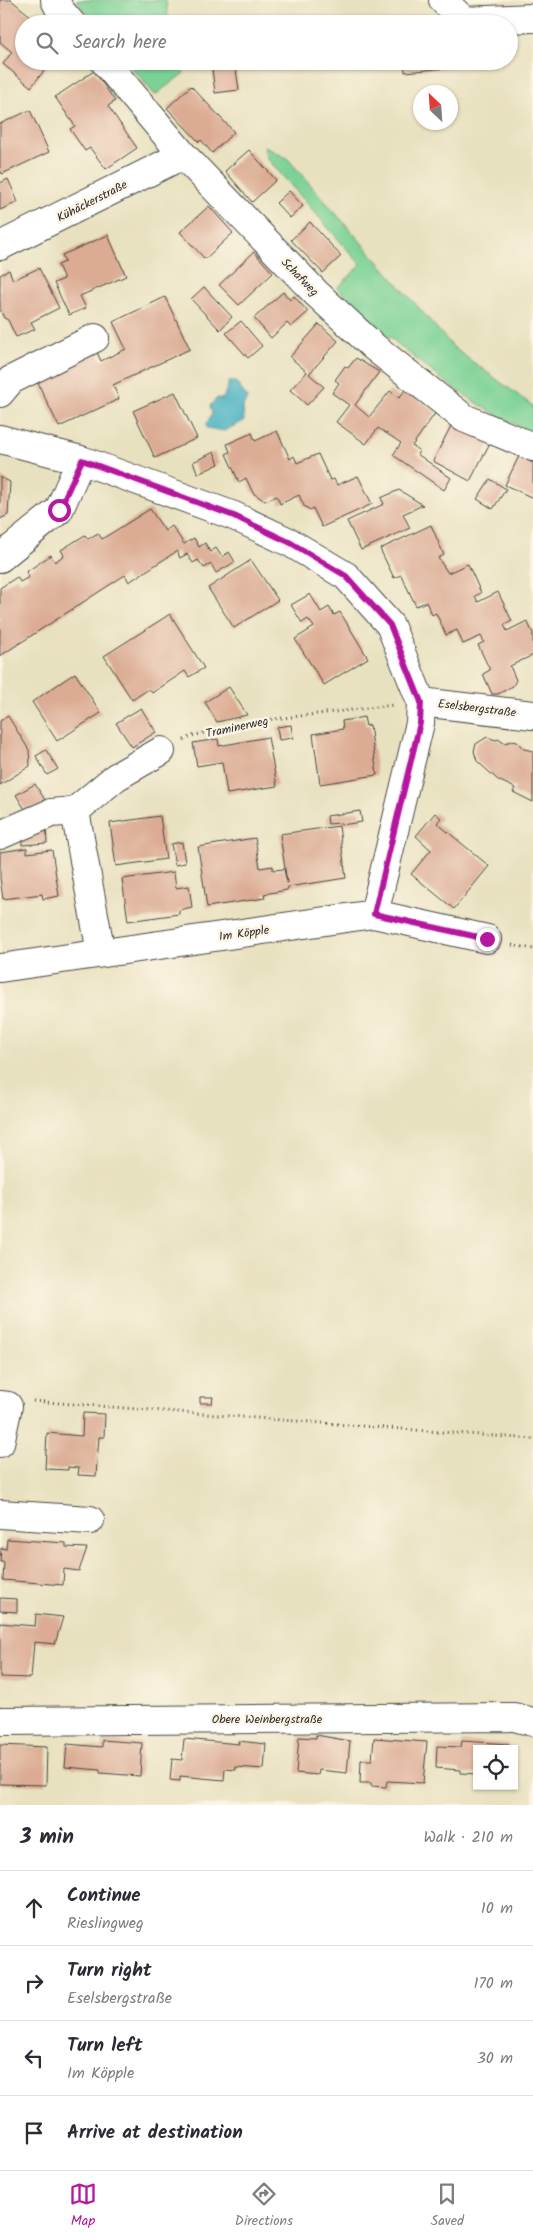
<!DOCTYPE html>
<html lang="en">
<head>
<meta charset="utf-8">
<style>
	body { margin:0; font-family:Kalam,sans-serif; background:#f2f2f3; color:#2b2b33 }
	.controls { position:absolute; right:15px; bottom:15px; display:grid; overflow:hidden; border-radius:0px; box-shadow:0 1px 4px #0004 }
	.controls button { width:45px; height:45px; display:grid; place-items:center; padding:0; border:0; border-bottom:1px solid #e1e1e2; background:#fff; color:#2b2b33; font:25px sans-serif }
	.compass { position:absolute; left:413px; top:85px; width:45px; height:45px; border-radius:50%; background:#fff; box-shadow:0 1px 4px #0004; rotate:335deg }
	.stop { position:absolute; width:15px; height:15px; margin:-11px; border:4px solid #b5179e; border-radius:50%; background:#fff }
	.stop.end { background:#b5179e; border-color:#fff; box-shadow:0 1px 5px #0008 }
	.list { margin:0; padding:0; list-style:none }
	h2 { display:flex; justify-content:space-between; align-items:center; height:65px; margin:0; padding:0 20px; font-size:21px }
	h2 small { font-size:16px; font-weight:400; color:#7c7c81 }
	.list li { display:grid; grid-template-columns:32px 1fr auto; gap:15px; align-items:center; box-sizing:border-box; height:75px; padding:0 20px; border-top:1px solid #e1e1e2 }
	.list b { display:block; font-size:19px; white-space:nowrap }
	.list p { margin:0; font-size:16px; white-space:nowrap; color:#7c7c81 }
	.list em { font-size:16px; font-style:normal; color:#7c7c81 }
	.icon { flex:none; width:28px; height:28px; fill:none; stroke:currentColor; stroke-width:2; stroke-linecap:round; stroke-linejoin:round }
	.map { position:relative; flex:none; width:533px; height:1805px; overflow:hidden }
	.search { position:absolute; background:#fff; box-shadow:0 1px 4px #0004; left:15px; right:15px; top:15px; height:55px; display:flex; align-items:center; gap:12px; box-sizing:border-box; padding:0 18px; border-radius:28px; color:#7c7c81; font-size:19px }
	.sheet { height:365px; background:#fff }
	nav { display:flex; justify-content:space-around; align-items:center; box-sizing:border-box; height:70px; border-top:1px solid #e1e1e2; background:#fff; font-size:14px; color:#7c7c81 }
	nav a { display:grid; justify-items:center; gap:2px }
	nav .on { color:#b5179e }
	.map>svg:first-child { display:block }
	.green { fill:#7cd296; stroke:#547e60 }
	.water { fill:#45b1c3; stroke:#386e77 }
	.building { fill:#dbab93 }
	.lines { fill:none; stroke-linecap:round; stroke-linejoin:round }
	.minor-casing { stroke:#474641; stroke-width:30 }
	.path { stroke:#474641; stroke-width:3; stroke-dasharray:1 4; stroke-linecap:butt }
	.minor { stroke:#fff; stroke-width:28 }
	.route { stroke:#b5179e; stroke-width:6 }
	.labels { text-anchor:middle; stroke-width:5; stroke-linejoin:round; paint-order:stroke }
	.street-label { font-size:12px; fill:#2b2b2b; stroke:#fcf5e5 }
</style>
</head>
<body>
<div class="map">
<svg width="533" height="1805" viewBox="0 0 533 1805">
	<rect width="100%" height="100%" fill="#fcf5e5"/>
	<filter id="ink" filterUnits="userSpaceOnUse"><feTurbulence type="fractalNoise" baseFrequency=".02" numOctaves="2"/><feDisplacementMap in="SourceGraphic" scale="10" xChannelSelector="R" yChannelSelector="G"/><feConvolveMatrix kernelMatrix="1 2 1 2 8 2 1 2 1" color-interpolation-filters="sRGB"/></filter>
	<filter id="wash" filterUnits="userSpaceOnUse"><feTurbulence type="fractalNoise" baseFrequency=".0096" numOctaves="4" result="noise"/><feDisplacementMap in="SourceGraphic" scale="20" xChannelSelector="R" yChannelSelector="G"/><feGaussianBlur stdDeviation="1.12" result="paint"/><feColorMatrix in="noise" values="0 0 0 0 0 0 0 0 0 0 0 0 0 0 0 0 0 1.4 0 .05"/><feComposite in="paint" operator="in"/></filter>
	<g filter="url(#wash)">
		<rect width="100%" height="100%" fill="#e8e1bf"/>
		<path class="green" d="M76,0H166L169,24H95Z
			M126,61H178L184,73L155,95Z
			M264,146L288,159L454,348L533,406V433C458,400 395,344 337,288L361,265L266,157Z"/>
		<path class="water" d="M229,382H236L248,399L243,406L244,421L224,431L207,428L206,424L212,414L210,406L217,398L223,399Z"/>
		<g id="blocks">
			<path class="building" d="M0,0H11L40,24H24V61H52L31,87L3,64L12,52L0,42Z
				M211,61H243L235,63L239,90L215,93Z
				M404,61H457L458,67L405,72Z
				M94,71L115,101L108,106L137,148L106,169L90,148L85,151L70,129L75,126L55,97Z
				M191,86L234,132L212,153L201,140L199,142L167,108Z
				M30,110L49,152L2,174L0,169V124Z
				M249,150L276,180L252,202L225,171Z
				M8,179L18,202L0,210V183Z
				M289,191L303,206L290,218L276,203Z
				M209,206L233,233L205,259L180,232Z
				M310,222L341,256L323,273L291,240Z
				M108,235L126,276L80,296L86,308L69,315L54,283L64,279L58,265L65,262L62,255Z
				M254,252L273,273L239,305L219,285Z
				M39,268L59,308L31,322L35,329L16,337L8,320L4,318L0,309V275L9,270L13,280Z
				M204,287L232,317L220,330L191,299Z
				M283,292L290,300L294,296L308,312L291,327L287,323L271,338L254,318Z
				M165,297L190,349L113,385L119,399L59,427L35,377L95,348L101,361L126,349L113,322Z
				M241,321L262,346L248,358L226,333Z
				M319,324L338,341L309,374L324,387L307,405L290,390L307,372L290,357Z
				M356,358L379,372L355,405L369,417L390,391L399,398L405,390L436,412L412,446L420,451L417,454L451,478L444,490L393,455L401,443L378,428L366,444L336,422L349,405L332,393L339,383L335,380L345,366L348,368Z
				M175,392L197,438L155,458L133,411Z
				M453,422L491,441L470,481L433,461Z
				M277,431L290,459L294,456L297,463L318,454L330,480L334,479L337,485L358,476L372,504L322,527L313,508L310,510L304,506L299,495L280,504L277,496L265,501L253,493L246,478L239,482L226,454L230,452L227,444L252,433L255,441Z
				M214,452L219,464L198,474L193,462Z
				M519,456L533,463V498L505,485Z
				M0,477L10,482L8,515L0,519Z
				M490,479L506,489L493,509L477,499Z
				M399,490L423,505L403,514L410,528L361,550L347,521L384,504L381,498Z
				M150,509L165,531L172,526L184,544L194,538L199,547L205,543L210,552L216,548L222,557L229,552L235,562L216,573L211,564L204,568L198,560L193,563L187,554L180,558L177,551L129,582L125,575L0,656V588L17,577L20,582L29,577L26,572L51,555L55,562L64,555L61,550L85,535L88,539L98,533L102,539Z
				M431,525L444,555L438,558L448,573L468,564L481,593L475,596L478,602L498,592L512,621L504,625L507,631L527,621L533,633V655L510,666L516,680L513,686L498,694H492L483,674L490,670L478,645L484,642L481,636L463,644L457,630L446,635L436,613L432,615L426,602L416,606L401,575L394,578L380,549Z
				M251,560L278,600L234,628L208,588Z
				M310,594L321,612L329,607L334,615L340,612L368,658L324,685L295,639L314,627L308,619L302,623L291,605Z
				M170,614L204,668L189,677L185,671L152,693L149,689L132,700L104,656Z
				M75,673L101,713L57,741L32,702Z
				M229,687L247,715L217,722L205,702Z
				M141,708L156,732L132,747L116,723Z
				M8,716L29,750L30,766L0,785V721Z
				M364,717L366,726L370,725L377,775L320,784L313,734L343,729L342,721Z
				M291,725L293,738L279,740L277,727Z
				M268,737L277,786L227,794L222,762L197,766L193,743L218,739L219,746Z
				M487,737L496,740L498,739L504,743L512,741L517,742L524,749L533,751V802L513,792L515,788L498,780L477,761L474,751L476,744Z
				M46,750L58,769L47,775L36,756Z
				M35,784L47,803L28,814L16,795Z
				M360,811L362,822L341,825V823L328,824L327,816Z
				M435,813L441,818L437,823L489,866L454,909L411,874L431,850L416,836Z
				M160,816L166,859L116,866L110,823Z
				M339,826L346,878L288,887L287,890L264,894L265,898L207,907L198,847L255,838L260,868L273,866V870L284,869L287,883L280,834Z
				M46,828L47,843L22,845L21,830Z
				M182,842L185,863L175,865L171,844Z
				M27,848V853L52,850L59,896L43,899L42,894L3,899L0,878V852Z
				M174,872L176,888L189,886L192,907L179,910V914L128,921L122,879Z
				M200,1397H213L212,1403H200Z
				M83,1413L105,1414L104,1437H99L96,1476L78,1475L79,1468L68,1467V1470L45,1469L47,1433L82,1436Z
				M7,1539L66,1543V1547L87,1548L79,1571L64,1569L63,1585L3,1580L4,1562H0L1,1548L6,1549Z
				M0,1598L17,1599V1612L0,1611Z
				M36,1614L63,1617L55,1644L34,1642L31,1678L0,1677V1623L35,1626Z
				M316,1735L350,1741L347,1773L319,1770L318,1775L296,1773L299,1737L316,1738Z
				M374,1738L427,1742L423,1783L387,1781L386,1787L371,1786V1783H360L361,1760H372Z
				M184,1739L239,1744L238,1741L266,1744L264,1769L236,1767V1770L225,1769L224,1780L180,1776V1781L170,1780L172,1759L182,1760Z
				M102,1740L142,1743L140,1776L100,1773V1770L65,1767L67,1744L102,1747Z
				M462,1741L509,1744V1749H477V1774L460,1773V1770L436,1768L437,1746L461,1747Z
				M0,1745L47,1747L46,1785L0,1784Z"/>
		</g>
	</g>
	<g filter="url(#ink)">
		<use href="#blocks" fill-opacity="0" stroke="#474641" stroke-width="1"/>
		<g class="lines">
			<defs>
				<path id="minor" d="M55,0L60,10L72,24
					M443,0L464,21L533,18
					M104,61L183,155L316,293L374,347L464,418L533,447
					M0,246L183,155
					M0,393L11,380L95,338
					M0,439L81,460L234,516L291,543L346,576L390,625L421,702L420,723L374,914
					M0,558L59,510L81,460
					M421,702L533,715
					M0,835L51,813L75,811
					M101,953L75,811L116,777L161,751
					M0,968L374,914L487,939
					M0,1405L8,1406L0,1443
					M0,1514L90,1520
					M0,1721L514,1717L533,1722"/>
			</defs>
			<use href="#minor" class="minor-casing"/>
			<path class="path" d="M184,740L191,736L257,721L394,705
				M512,945L533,949
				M33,1401L533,1439"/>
			<use href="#minor" class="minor"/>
		</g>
	</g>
	<g class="lines" filter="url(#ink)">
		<path class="route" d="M59,510L82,460L234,516L291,543L346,576L390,625L421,702L420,723L374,914L487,939"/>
	</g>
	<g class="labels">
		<g class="street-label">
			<text transform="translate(92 201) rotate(-27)" y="4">Kühäckerstraße</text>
			<text transform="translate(300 277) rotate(46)" y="4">Schafweg</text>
			<text transform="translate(477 708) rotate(7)" y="4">Eselsbergstraße</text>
			<text transform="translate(237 727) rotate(-12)" y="4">Traminerweg</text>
			<text transform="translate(244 933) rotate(-8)" y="4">Im Köpple</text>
			<text x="267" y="1723">Obere Weinbergstraße</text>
		</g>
	</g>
</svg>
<div class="controls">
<button><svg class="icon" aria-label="locate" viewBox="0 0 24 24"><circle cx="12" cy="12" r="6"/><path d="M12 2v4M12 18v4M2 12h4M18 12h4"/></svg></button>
</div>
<svg class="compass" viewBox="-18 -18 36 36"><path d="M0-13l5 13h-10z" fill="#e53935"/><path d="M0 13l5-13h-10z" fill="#7c7c81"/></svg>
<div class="stop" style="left:59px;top:510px"></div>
<div class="stop end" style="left:487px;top:939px"></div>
<div class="search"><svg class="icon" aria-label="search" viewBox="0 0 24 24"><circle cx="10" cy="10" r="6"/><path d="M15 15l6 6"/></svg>Search here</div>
</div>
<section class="sheet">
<h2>3 min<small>Walk · 210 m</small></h2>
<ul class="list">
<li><svg class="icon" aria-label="ahead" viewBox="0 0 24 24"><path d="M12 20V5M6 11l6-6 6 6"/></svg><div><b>Continue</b><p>Rieslingweg</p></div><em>10 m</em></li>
<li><svg class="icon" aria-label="right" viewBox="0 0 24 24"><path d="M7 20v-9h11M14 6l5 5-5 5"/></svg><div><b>Turn right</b><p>Eselsbergstraße</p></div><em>170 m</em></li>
<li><svg class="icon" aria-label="left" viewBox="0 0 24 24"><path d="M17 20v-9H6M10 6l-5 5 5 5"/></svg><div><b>Turn left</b><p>Im Köpple</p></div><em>30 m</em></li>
<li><svg class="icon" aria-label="arrive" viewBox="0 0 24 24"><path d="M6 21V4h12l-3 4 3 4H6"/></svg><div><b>Arrive at destination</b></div></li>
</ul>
</section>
<nav>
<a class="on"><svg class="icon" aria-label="map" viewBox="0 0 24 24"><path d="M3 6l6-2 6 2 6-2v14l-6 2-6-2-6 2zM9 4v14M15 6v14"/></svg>Map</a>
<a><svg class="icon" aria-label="directions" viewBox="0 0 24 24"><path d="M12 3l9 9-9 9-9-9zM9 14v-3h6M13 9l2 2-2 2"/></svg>Directions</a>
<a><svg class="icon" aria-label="saved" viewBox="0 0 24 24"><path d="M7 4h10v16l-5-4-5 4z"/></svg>Saved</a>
</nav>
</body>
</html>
